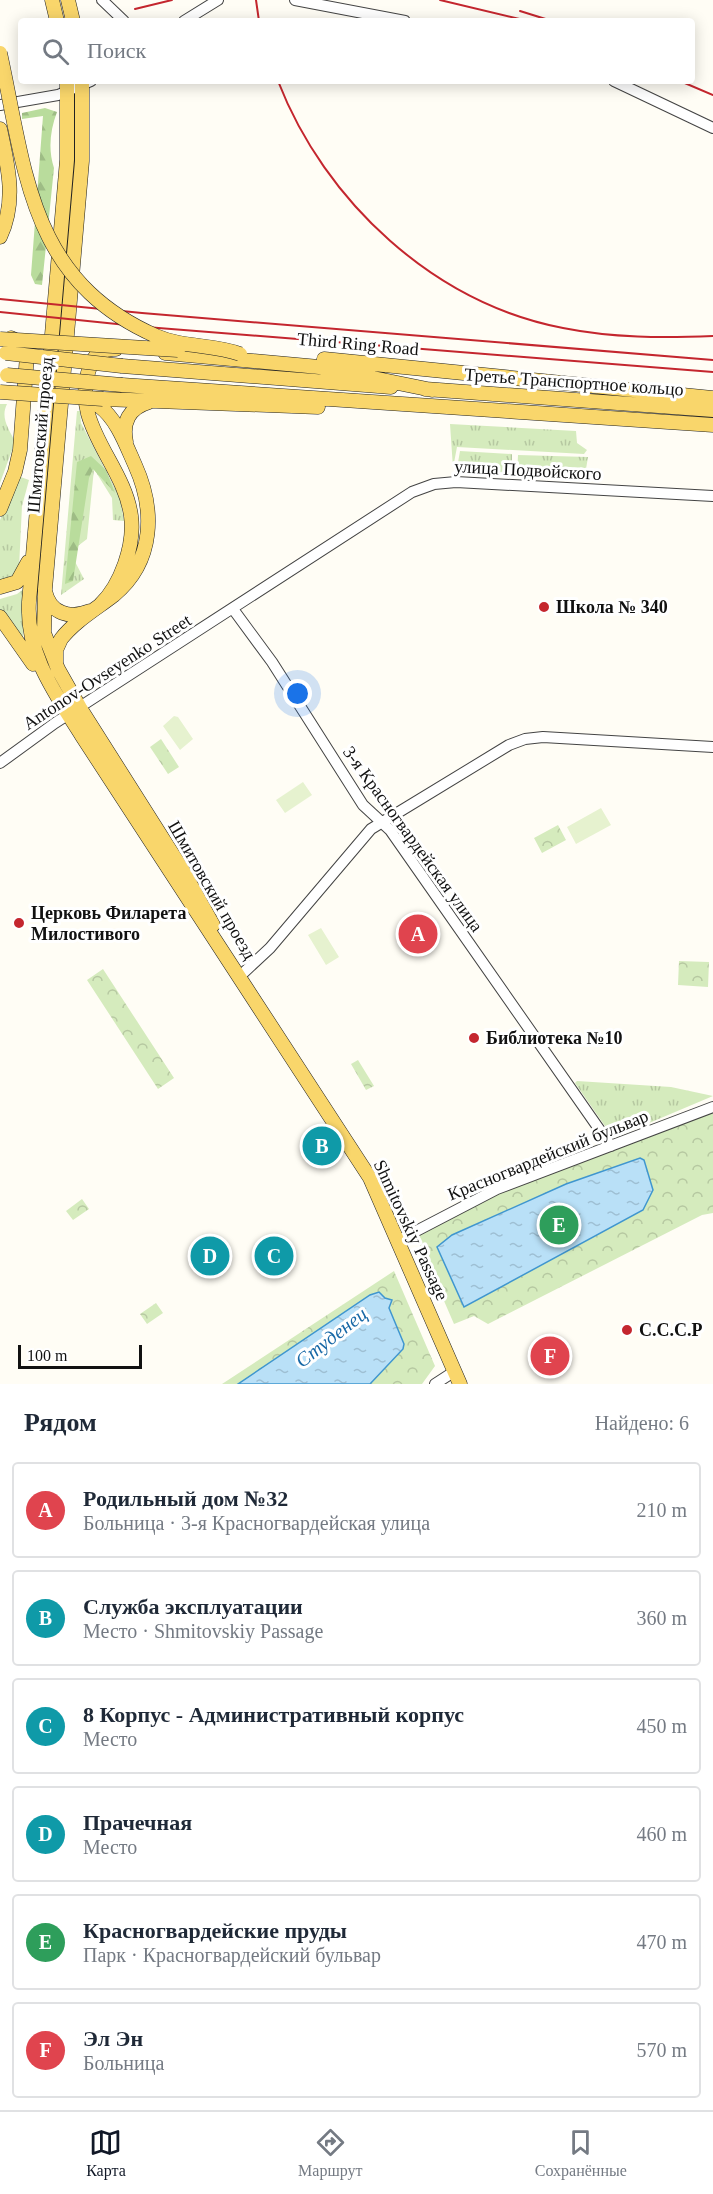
<!DOCTYPE html>
<html lang="ru">
<head>
<meta charset="utf-8">
<style>
	body { margin:0; font-family:Georgia,serif; background:#f2f2f3; color:#1f2937 }
	.scale { position:absolute; left:18px; bottom:15px; width:124px; box-sizing:border-box; padding-left:6px; border:3px solid #111; border-top:0; font-size:16px; line-height:21px; white-space:nowrap; color:#111; -webkit-text-stroke:4px #fff; paint-order:stroke }
	.you { position:absolute; left:298px; top:694px; width:21px; height:21px; margin:-15px; border:4px solid #fff; border-radius:50%; background:#1a73e8; box-shadow:0 0 0 9px #1a73e833 }
	.badge { display:grid; place-items:center; width:39px; height:39px; border-radius:50%; background:#111827; color:#fff; font-size:20px; font-weight:700 }
	.pin { position:absolute; translate:-50% -50%; border:3px solid #fff; box-shadow:0 2px 6px #0006 }
	.list { margin:0; padding:0; list-style:none }
	h2 { display:flex; justify-content:space-between; align-items:center; height:78px; margin:0; padding:0 24px; font-size:26px }
	h2 small { font-size:20px; font-weight:400; color:#747a83 }
	.list li { display:grid; grid-template-columns:39px 1fr auto; gap:18px; align-items:center; box-sizing:border-box; height:96px; margin:0 12px 12px; padding:0 12px; border:2px solid #e0e1e3; border-radius:6px }
	.list b { display:block; font-size:22px; white-space:nowrap }
	.list p { margin:0; font-size:20px; white-space:nowrap; color:#747a83 }
	.list em { font-size:20px; font-style:normal; color:#747a83 }
	.icon { flex:none; width:33px; height:33px; fill:none; stroke:currentColor; stroke-width:2; stroke-linecap:round; stroke-linejoin:round }
	.map { position:relative; flex:none; width:713px; height:1384px; overflow:hidden }
	.search { position:absolute; background:#fff; box-shadow:0 3px 15px #0003; left:18px; right:18px; top:18px; height:66px; display:flex; align-items:center; gap:15px; box-sizing:border-box; padding:0 21px; border-radius:6px; color:#747a83; font-size:22px }
	.sheet { height:726px; background:#fff }
	nav { display:flex; justify-content:space-around; align-items:center; box-sizing:border-box; height:84px; border-top:2px solid #e0e1e3; background:#fff; font-size:16px; color:#747a83 }
	nav a { display:grid; justify-items:center; gap:3px }
	nav .on { color:#111827 }
	.map>svg:first-child { display:block }
	.grass { fill:url(#grass-tufts) }
	.forest { fill:url(#forest-firs) }
	.park { fill:url(#park-crowns) }
	.pitch { fill:#e6f2cf }
	.water { fill:url(#water-ripples); stroke:#3f96cf; stroke-width:1.5 }
	.lines { fill:none; stroke-linecap:round; stroke-linejoin:round }
	.minor-casing { stroke:#444; stroke-width:12 }
	.major-casing { stroke:#222; stroke-width:15 }
	.minor { stroke:#fff; stroke-width:10 }
	.major { stroke:#f9d66b; stroke-width:14 }
	.rail { stroke:#c4262e; stroke-width:2 }
	.major-bridge-casing { stroke:#222; stroke-width:15; stroke-linecap:butt }
	.major-bridge { stroke:#f9d66b; stroke-width:14 }
	.poi-dot { fill:#c4262e; stroke:#fff; stroke-width:2 }
	.labels { text-anchor:middle; stroke-width:6; stroke-linejoin:round; paint-order:stroke }
	.street-label { font-size:18px; fill:#111; stroke:#fff }
	.poi-label { font-size:18px; font-weight:bold; fill:#111; stroke:#fff; text-anchor:start }
	.water-label { font-size:20px; font-style:italic; fill:#1768a6; stroke:#fff }
</style>
</head>
<body>
<div class="map">
<svg width="713" height="1384" viewBox="0 0 713 1384">
	<defs>
		<pattern id="grass-tufts" width="24" height="20" patternUnits="userSpaceOnUse" patternTransform="scale(1.5)"><rect width="24" height="20" fill="#d5ebbd"/><path d="M3 7l-1-3M5 7V3M7 7l1-3M15 17l-1-3M17 17v-4M19 17l1-3" fill="none" stroke="#b6c8a1"/></pattern>
		<pattern id="forest-firs" width="22" height="20" patternUnits="userSpaceOnUse" patternTransform="scale(1.5)"><rect width="22" height="20" fill="#b9dc9c"/><path d="M5 1l3.5 6h-7zM16 11l3.5 6h-7z" fill="#9ebc85"/></pattern>
		<pattern id="park-crowns" width="20" height="18" patternUnits="userSpaceOnUse" patternTransform="scale(1.5)"><rect width="20" height="18" fill="#d5ebbd"/><path d="M2 6a3 3 0 1 1 6 0M12 15a3 3 0 1 1 6 0" fill="none" stroke="#b6c8a1"/></pattern>
		<pattern id="water-ripples" width="26" height="14" patternUnits="userSpaceOnUse" patternTransform="scale(1.5)"><rect width="26" height="14" fill="#b9e0f7"/><path d="M2 4q2-2 4 0t4 0M15 11q2-2 4 0t4 0" fill="none" stroke="#9ebfd3"/></pattern>
	</defs>
	<rect width="100%" height="100%" fill="#fffdf5"/>
	<path class="grass" d="M0,404H7C0,418 9,429 15,442L0,483Z
		M77,411H80L81,423L120,498L124,521L113,520L112,498L94,469L87,539L70,552L84,579L61,595Z
		M450,424L576,431L577,443L587,450L584,454L457,447L453,468Z
		M460,451L512,454V476L456,474Z
		M518,455L588,457L584,481L517,477Z
		M18,476L29,480L22,506L19,568L13,575L0,581V520Z
		M25,588L23,640L0,610V599L17,594Z
		M577,1081L671,1087L713,1096L616,1137L612,1136L575,1083Z"/>
	<path class="forest" d="M45,108L57,112C50,130 48,150 54,168L42,285L35,284L31,275L43,116L22,119V113Z
		M91,456L106,470L115,493L93,469L89,478L73,581L65,584L77,462Z"/>
	<path class="park" d="M161,739L179,767L168,774L150,747Z
		M558,825L566,840L542,853L534,838Z
		M679,961L709,962L708,987L678,985Z
		M103,969L174,1078L158,1089L87,980Z
		M358,1060L374,1086L366,1090L351,1064Z
		M713,1112V1213L702,1215L488,1324L474,1316L454,1324L416,1236L504,1191Z
		M82,1199L89,1209L73,1220L66,1211Z
		M394,1271L435,1366L422,1384H222Z
		M156,1303L163,1313L147,1324L140,1314Z"/>
	<path class="pitch" d="M174,716L178,717L193,739L180,750L163,726Z
		M303,782L312,795L285,813L276,800Z
		M601,808L611,825L576,844L567,827Z
		M321,928L339,957L326,965L308,935Z"/>
	<path class="water" d="M640,1158L644,1160L653,1190L643,1210L464,1307L437,1247L452,1235L566,1184Z
		M379,1292L385,1298L392,1300L389,1308L404,1344L403,1349L370,1384H238L370,1295Z"/>
	<g class="lines">
		<defs>
			<path id="minor" d="M102,0L124,21
				M295,0L405,21
				M184,21L218,0
				M614,81L713,128
				M0,105L58,95L91,81
				M233,609L272,662L363,805L390,830L611,1146
				M0,763L55,723L412,492L434,484L456,482L713,496
				M240,976L270,948L371,829L509,745L525,739L543,737L713,747
				M399,1240L497,1189L713,1107
				M435,1384L455,1371"/>
			<path id="major" d="M52,0L57,21
				M68,0L73,21
				M67,81V160L29,602C26,655 55,693 82,736L370,1178L460,1384
				M82,81V161L45,589L44,633L58,669L80,708L182,869L213,925
				M0,129C8,166 17,201 0,237
				M165,353L319,367L432,390
				M324,359L713,398
				M122,366L391,387
				M122,385L713,425
				M425,389L713,410
				M103,399L318,407
				M126,442C122,422 129,408 149,402
				M0,509L15,472L20,450L27,355L25,345L11,338
				M0,587L17,582L28,562
				M45,591C50,614 70,619 90,611
				M100,605C121,585 135,545 131,516C124,462 67,423 91,364C96,353 104,348 116,349
				M0,617L33,664
				M56,664V650L61,639C75,621 96,609 114,595C155,561 155,509 135,465C126,445 117,419 99,406"/>
		</defs>
		<use href="#minor" class="minor-casing"/>
		<use href="#major" class="major-casing"/>
		<use href="#minor" class="minor"/>
		<use href="#major" class="major"/>
		<path class="rail" d="M256,0L259,21
			M440,0L528,21
			M135,9L172,0
			M520,11L552,21
			M278,81C325,202 434,303 563,328C613,338 662,338 713,336
			M680,81L713,95
			M0,299L142,313L713,360
			M0,312L146,327L713,372"/>
		<defs>
			<path id="major-bridge" d="M0,53C26,172 29,280 156,336C184,348 213,344 240,354
				M0,339L178,350
				M6,353L122,366
				M7,375L122,385
				M0,392L103,399"/>
		</defs>
		<use href="#major-bridge" class="major-bridge-casing"/>
		<use href="#major-bridge" class="major-bridge"/>
	</g>
	<g class="poi-dot">
		<circle cx="544" cy="607" r="6"/>
		<circle cx="19" cy="923" r="6"/>
		<circle cx="474" cy="1038" r="6"/>
		<circle cx="627" cy="1330" r="6"/>
	</g>
	<g class="labels">
		<g class="street-label">
			<text transform="translate(358 344) rotate(5)" y="6">Third Ring Road</text>
			<text transform="translate(574 382) rotate(4)" y="6">Третье Транспортное кольцо</text>
			<text transform="translate(40 435) rotate(-85)" y="6">Шмитовский проезд</text>
			<text transform="translate(528 470) rotate(3)" y="6">улица Подвойского</text>
			<text transform="translate(107 672) rotate(-33)" y="6">Antonov-Ovseyenko Street</text>
			<text transform="translate(413 839) rotate(54)" y="6">3-я Красногвардейская улица</text>
			<text transform="translate(212 890) rotate(60)" y="6">Шмитовский проезд</text>
			<text transform="translate(548 1155) rotate(-22)" y="6">Красногвардейский бульвар</text>
			<text transform="translate(411 1230) rotate(65)" y="6">Shmitovskiy Passage</text>
		</g>
		<g class="poi-label">
			<text x="556" y="613">Школа № 340</text>
			<text x="31" y="919">Церковь Филарета<tspan x="31" dy="21">Милостивого</tspan></text>
			<text x="486" y="1044">Библиотека №10</text>
			<text x="639" y="1336">С.С.С.Р</text>
		</g>
		<g class="water-label">
			<text transform="translate(331 1337) rotate(-38)" y="7">Студенец</text>
		</g>
	</g>
</svg>
<div class="scale">100 m</div>
<div class="you"></div>
<div class="pin badge" style="left:418px;top:934px;background:#e0444e">A</div>
<div class="pin badge" style="left:322px;top:1146px;background:#0f9aa8">B</div>
<div class="pin badge" style="left:274px;top:1256px;background:#0f9aa8">C</div>
<div class="pin badge" style="left:210px;top:1256px;background:#0f9aa8">D</div>
<div class="pin badge" style="left:559px;top:1225px;background:#2e9e5b">E</div>
<div class="pin badge" style="left:550px;top:1356px;background:#e0444e">F</div>
<div class="search"><svg class="icon" aria-label="search" viewBox="0 0 24 24"><circle cx="10" cy="10" r="6"/><path d="M15 15l6 6"/></svg>Поиск</div>
</div>
<section class="sheet">
<h2>Рядом<small>Найдено: 6</small></h2>
<ul class="list">
<li><span class="badge" style="background:#e0444e">A</span><div><b>Родильный дом №32</b><p>Больница · 3-я Красногвардейская улица</p></div><em>210 m</em></li>
<li><span class="badge" style="background:#0f9aa8">B</span><div><b>Служба эксплуатации</b><p>Место · Shmitovskiy Passage</p></div><em>360 m</em></li>
<li><span class="badge" style="background:#0f9aa8">C</span><div><b>8 Корпус - Административный корпус</b><p>Место</p></div><em>450 m</em></li>
<li><span class="badge" style="background:#0f9aa8">D</span><div><b>Прачечная</b><p>Место</p></div><em>460 m</em></li>
<li><span class="badge" style="background:#2e9e5b">E</span><div><b>Красногвардейские пруды</b><p>Парк · Красногвардейский бульвар</p></div><em>470 m</em></li>
<li><span class="badge" style="background:#e0444e">F</span><div><b>Эл Эн</b><p>Больница</p></div><em>570 m</em></li>
</ul>
</section>
<nav>
<a class="on"><svg class="icon" aria-label="map" viewBox="0 0 24 24"><path d="M3 6l6-2 6 2 6-2v14l-6 2-6-2-6 2zM9 4v14M15 6v14"/></svg>Карта</a>
<a><svg class="icon" aria-label="directions" viewBox="0 0 24 24"><path d="M12 3l9 9-9 9-9-9zM9 14v-3h6M13 9l2 2-2 2"/></svg>Маршрут</a>
<a><svg class="icon" aria-label="saved" viewBox="0 0 24 24"><path d="M7 4h10v16l-5-4-5 4z"/></svg>Сохранённые</a>
</nav>
</body>
</html>
